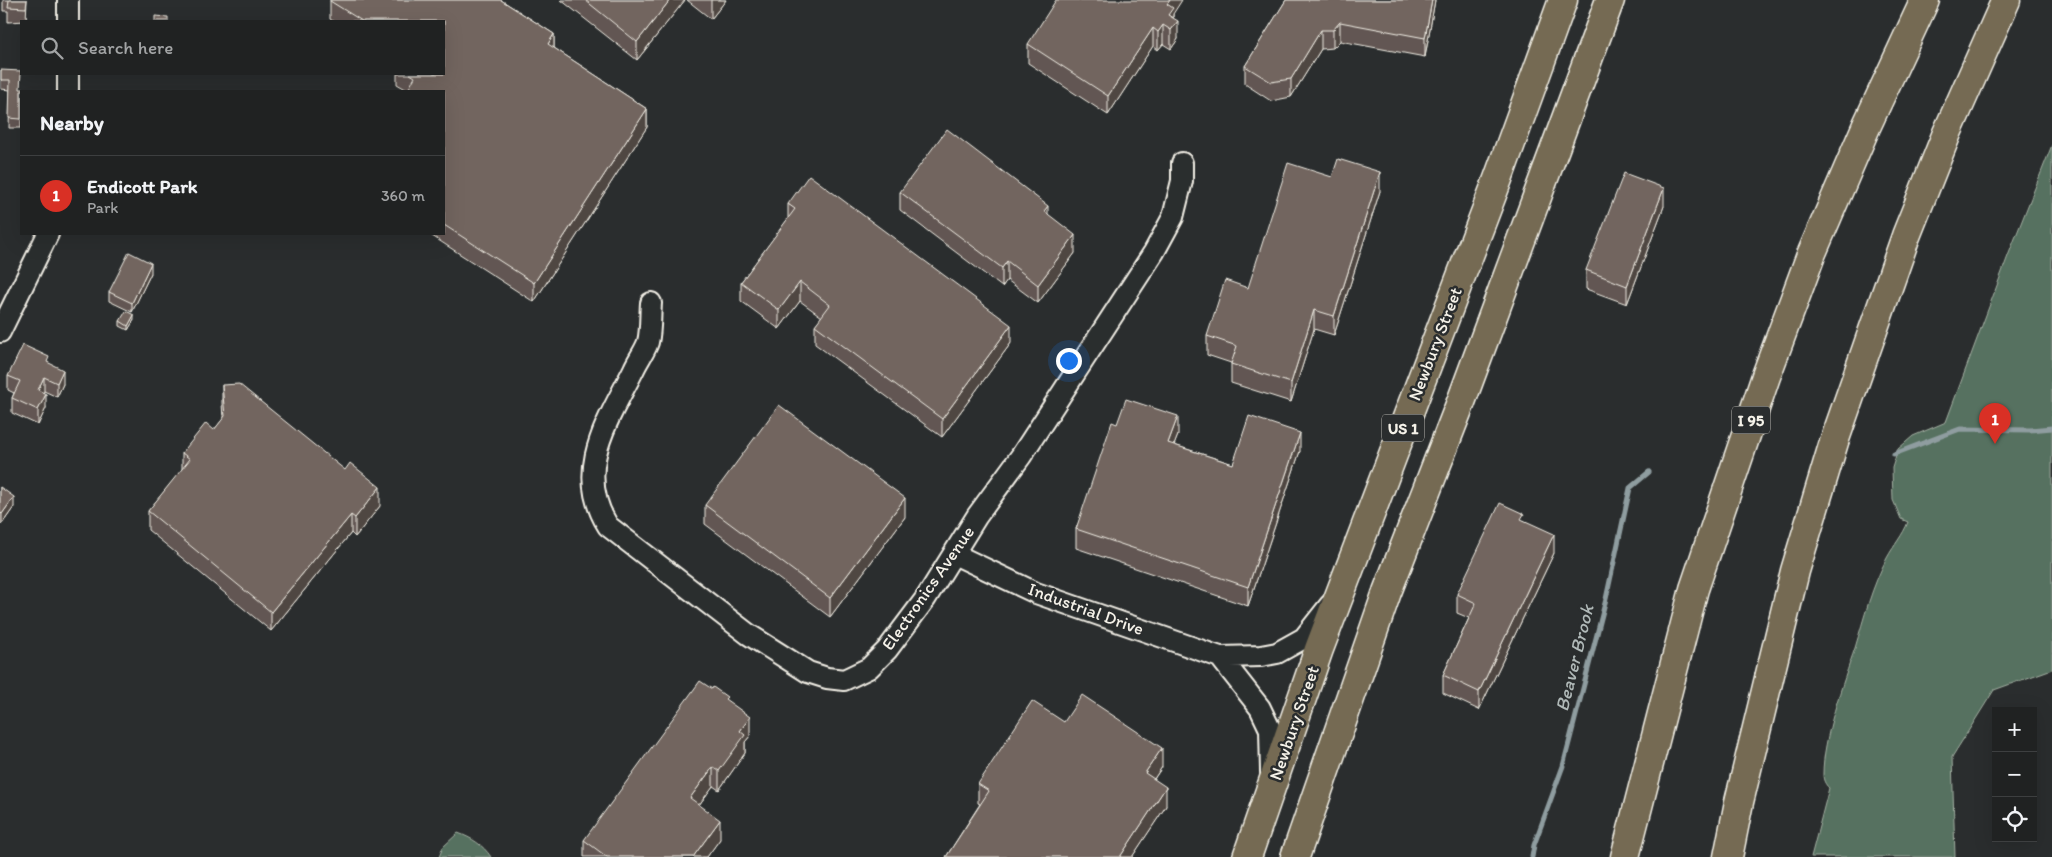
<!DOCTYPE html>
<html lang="en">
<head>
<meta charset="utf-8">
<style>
	body { margin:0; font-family:Itim,sans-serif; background:#2d2f2f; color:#f1f3f6 }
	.controls { position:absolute; right:15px; bottom:15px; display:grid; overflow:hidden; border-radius:0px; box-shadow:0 5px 20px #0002 }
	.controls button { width:45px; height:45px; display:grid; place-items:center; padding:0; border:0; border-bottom:1px solid #3d3f40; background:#202222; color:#f1f3f6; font:25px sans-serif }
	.you { position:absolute; left:1068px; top:360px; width:18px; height:18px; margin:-12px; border:4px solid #fff; border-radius:50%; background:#1a73e8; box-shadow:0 0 0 8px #1a73e833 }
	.badge { display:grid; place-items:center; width:32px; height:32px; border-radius:50%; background:#d93025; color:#fff; font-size:16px; font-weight:700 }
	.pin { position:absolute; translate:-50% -41px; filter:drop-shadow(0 1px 2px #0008) }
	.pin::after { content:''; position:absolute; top:26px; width:18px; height:15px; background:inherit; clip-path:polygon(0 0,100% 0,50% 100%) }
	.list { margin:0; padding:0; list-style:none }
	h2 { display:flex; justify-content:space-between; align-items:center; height:65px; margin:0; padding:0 20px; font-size:21px }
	h2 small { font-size:16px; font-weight:400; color:#a2a4a5 }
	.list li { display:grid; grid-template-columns:32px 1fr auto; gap:15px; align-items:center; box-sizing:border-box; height:80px; padding:0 20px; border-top:1px solid #3d3f40 }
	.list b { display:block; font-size:19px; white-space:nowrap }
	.list p { margin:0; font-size:16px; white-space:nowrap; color:#a2a4a5 }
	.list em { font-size:16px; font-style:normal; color:#a2a4a5 }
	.icon { flex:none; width:28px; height:28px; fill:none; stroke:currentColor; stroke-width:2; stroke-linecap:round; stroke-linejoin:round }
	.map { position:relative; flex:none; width:2052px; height:857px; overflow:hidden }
	.search { position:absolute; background:#202222; box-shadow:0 5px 20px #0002; left:20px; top:20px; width:425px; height:55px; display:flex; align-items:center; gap:12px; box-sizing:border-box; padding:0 18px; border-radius:0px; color:#a2a4a5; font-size:19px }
	.panel { position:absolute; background:#202222; box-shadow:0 5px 20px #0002; left:20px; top:90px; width:425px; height:145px; border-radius:0px }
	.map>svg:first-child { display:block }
	.green { fill:#567160; stroke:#a5b1a4 }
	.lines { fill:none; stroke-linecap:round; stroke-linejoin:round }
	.stream { stroke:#8f9da0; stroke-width:5 }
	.street-casing { stroke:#f4f1e8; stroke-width:24 }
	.primary-casing { stroke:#f4f1e8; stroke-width:31 }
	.highway-casing { stroke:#f4f1e8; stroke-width:31 }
	.street { stroke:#2a2d2e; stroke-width:20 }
	.primary { stroke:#746b52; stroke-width:28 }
	.highway { stroke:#746b52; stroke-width:28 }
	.wall { fill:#625752; stroke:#f4f1e8 }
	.shaded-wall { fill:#504742; stroke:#f4f1e8 }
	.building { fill:#72655f; stroke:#f4f1e8 }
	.labels { text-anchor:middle; stroke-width:5; stroke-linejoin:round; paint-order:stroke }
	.shield { fill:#2a2d2e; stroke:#b7b6b0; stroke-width:1 }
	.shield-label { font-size:16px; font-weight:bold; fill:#f4f1e8 }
	.street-label { font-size:18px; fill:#f4f1e8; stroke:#2a2d2e }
	.water-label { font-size:19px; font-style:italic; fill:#b0b9b8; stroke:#2a2d2e }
</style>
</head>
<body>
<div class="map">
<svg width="2052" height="857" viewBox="0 0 2052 857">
	<rect width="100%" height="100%" fill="#2a2d2e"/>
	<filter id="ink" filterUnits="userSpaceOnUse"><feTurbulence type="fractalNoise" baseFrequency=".02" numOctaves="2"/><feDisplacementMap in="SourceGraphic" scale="10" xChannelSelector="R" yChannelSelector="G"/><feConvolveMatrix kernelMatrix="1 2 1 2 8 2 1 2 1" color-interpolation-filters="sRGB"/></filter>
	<g filter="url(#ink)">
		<path class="green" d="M2052,145V669L1994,690L1952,757L1955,857H1811L1829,788C1825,784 1823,780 1823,774C1823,738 1843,683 1855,648C1864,618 1872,586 1887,558C1894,545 1903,535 1908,522L1901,519L1893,500L1892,468L1898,449L1913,436L1946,422L2008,256Z
			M458,833C472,838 483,845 491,857H439L443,847Z"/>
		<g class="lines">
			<path class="stream" d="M1894,454L1960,429L2030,430L2052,428
				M1532,857L1534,845L1563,766L1606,599L1630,488L1649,472"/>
			<defs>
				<path id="street" d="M68,21V0
					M68,91V74
					M651,303C650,315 651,330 648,342C645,351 638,360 634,369C608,421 573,470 608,526L748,634L808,672L827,678L844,680L869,668L887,650L926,598L977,516L1021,456L1154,252L1173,217L1182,181V163
					M0,332L48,234
					M954,554L1036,593L1220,657L1261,656L1277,653L1304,638L1330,605
					M1220,657L1260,708L1270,729L1271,772"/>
				<path id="primary" d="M1247,857L1319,649L1498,179L1563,0
					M1295,857L1387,592L1461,402L1610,0"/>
				<path id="highway" d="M1625,857L1694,589L1766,376L1811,255L1866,127L1925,0
					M1728,857L1739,802L1795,571L1834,442L1906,236L1947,133L2006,0"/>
			</defs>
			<use href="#street" class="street-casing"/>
			<use href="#primary" class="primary-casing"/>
			<use href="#highway" class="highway-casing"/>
			<use href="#street" class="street"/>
			<use href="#primary" class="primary"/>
			<use href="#highway" class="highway"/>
		</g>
		<path class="wall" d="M3,0H27L26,21L8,22V11H3Z
			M330,0H501L554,34V48L647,109V127L534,302L429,234H444V91H409L397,84V74H444V21H333L330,19Z
			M561,0H685L637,60Z
			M687,0H726L711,19Z
			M1286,0H1435L1425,57L1340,41L1333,48L1321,49L1291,97L1271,101L1245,84V66Z
			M1173,14V18L1178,39L1171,49L1163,44L1158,50L1153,46L1108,115L1028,63V44Z
			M1,70L20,89L21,91V128H9L10,90L1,89Z
			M1332,177L1380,191L1334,335L1314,329L1291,402L1231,383V363L1207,355V336L1248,288Z
			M900,192L1048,214L1075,253L1038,303L1007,280L1002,287L900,210Z
			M788,204L1011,343L942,437L815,344V325L822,317L800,301L779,329L741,301V282L788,219Z
			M1664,206L1627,304L1586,289V270Z
			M151,273L132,312L109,301V292Z
			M134,320L128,330L120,326V321Z
			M49,363L63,384L57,397L44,391L43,393L46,408L38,425L12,413V398L14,393L8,390V376Z
			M222,385L380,506L355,537L351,533L271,631L148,530V511L182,470V453L214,430L223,419L222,403Z
			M1117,424L1178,435L1174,445L1233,464L1300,451L1248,606L1076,548V529Z
			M0,487L14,507L2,524L0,522Z
			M705,505L905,517L830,617L705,524Z
			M1524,520L1554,553L1479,710L1443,693V675L1469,618L1457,613V594Z
			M727,701L750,736L745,742V753L719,790L713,786L699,805L720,839L707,857H584V840Z
			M1064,722L1162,767L1154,779L1166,806L1132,857H946L980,804L978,803V784Z"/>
		<path class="shaded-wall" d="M670,0H685L637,60V42Z
			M711,0H726L711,19Z
			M1170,0H1182L1173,14V26L1171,30L1167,4Z
			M1432,0H1435L1425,57V38Z
			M1178,21V39L1171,49V30Z
			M1340,22V41L1333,48V30Z
			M1163,25V44L1158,50V32Z
			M1153,28V46L1108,115V96Z
			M1321,30V49L1291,97V79Z
			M554,34V53L548,44Z
			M647,109V127L534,302V283Z
			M1380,172V191L1334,335V316Z
			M1664,188V206L1627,304V286Z
			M1048,206V224L1044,211Z
			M1075,235V253L1038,303V285Z
			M1007,261V280L1002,287V268Z
			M151,263V273L132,312V303Z
			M800,282V301L779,329V310Z
			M1314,310V329L1291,402V383Z
			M134,315V320L128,330V326Z
			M1011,325V343L942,437V419Z
			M63,370V384L57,397V383Z
			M44,377V391L38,404V390Z
			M46,394V408L38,425V410Z
			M1178,416V435L1168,461V443Z
			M1300,433V451L1248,606V587Z
			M380,487V506L355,537V518Z
			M14,497V507L2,524V514Z
			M905,498V517L830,617V598Z
			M351,515V533L271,631V612Z
			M1554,534V553L1479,710V692Z
			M750,717V736L745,742V753L719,790V771L740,731Z
			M1162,748V767L1145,792V773Z
			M713,767V786L690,817V798Z
			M1166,787V806L1132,857H1120Z
			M720,820V839L707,857H693Z"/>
		<path class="building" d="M9,0H27L26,8L8,7Z
			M330,0H501L554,34L548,44L647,109L534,283L444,225V91H413L409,88L415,77L410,74H444V21H362L330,1Z
			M585,0H670L637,42Z
			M1056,0H1170L1167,4L1173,8L1168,15L1178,21L1171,30L1163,25L1158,32L1153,28L1108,96L1028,44Z
			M1286,0H1432L1425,38L1340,22L1333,30H1321L1291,79L1271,82L1245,66Z
			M155,16L168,17V21H155Z
			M1,70L21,71L20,89H31V91H21V119L9,118L10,80H1Z
			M947,129L1048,206L1044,211L1075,235L1038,285L1007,261L1002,268L900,192Z
			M1338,159L1380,172L1334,316L1314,310L1291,383L1231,364L1237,346L1207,336L1225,280L1248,288L1288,163L1332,177Z
			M1624,173L1664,188L1627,286L1586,270Z
			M809,175L1011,325L942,419L815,325L830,305L800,282L779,310L741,282L795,209L788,204Z
			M129,252L151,263L132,303L109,292Z
			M126,311L134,315L128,326L120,321Z
			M23,345L49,357L47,362L63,370L57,383L44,377L38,390L46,394L38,410L12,398L20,381L8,376Z
			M239,384L345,470L350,463L380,487L355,518L351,515L271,612L148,511L190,459L182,453L206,423L214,430L225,416L222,385Z
			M1126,399L1178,416L1168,443L1233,464L1249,416L1300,433L1248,587L1076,529L1112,422L1117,424Z
			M779,405L905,498L830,598L705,505Z
			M0,487L14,497L2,514L0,512Z
			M1500,503L1524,514L1521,519L1554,534L1479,692L1443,675L1476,603L1457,594Z
			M700,681L712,689L713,687L727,697L725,699L750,717L740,731L745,735L719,771L713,767L690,798L720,820L693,857H607L584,840Z
			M1082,695L1162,748L1145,773L1166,787L1120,857H946L989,791L978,784L1032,701L1064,722Z"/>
	</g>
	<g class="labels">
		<g class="shield">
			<rect x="1732" y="406.5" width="38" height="27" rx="4"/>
			<rect x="1382" y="414.5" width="42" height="27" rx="4"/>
		</g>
		<g class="shield-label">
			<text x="1751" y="426">I 95</text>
			<text x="1403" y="434">US 1</text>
		</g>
		<g class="street-label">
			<text transform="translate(1435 344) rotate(-69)" y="6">Newbury Street</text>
			<text transform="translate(928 588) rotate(-55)" y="6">Electronics Avenue</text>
			<text transform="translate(1086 609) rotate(20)" y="6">Industrial Drive</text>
			<text transform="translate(1294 723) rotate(-71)" y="6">Newbury Street</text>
		</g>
		<g class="water-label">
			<text transform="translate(1574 658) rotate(-76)" y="7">Beaver Brook</text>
		</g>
	</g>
</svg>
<div class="controls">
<button>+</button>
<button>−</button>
<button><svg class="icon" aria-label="locate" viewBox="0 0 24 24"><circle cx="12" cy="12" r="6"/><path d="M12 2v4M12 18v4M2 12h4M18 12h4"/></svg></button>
</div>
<div class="you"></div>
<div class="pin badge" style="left:1995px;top:444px">1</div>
<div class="search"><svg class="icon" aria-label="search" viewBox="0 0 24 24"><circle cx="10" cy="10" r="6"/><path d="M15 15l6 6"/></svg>Search here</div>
<section class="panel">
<h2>Nearby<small></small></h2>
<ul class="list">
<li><span class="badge">1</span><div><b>Endicott Park</b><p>Park</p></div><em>360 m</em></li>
</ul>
</section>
</div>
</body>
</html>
